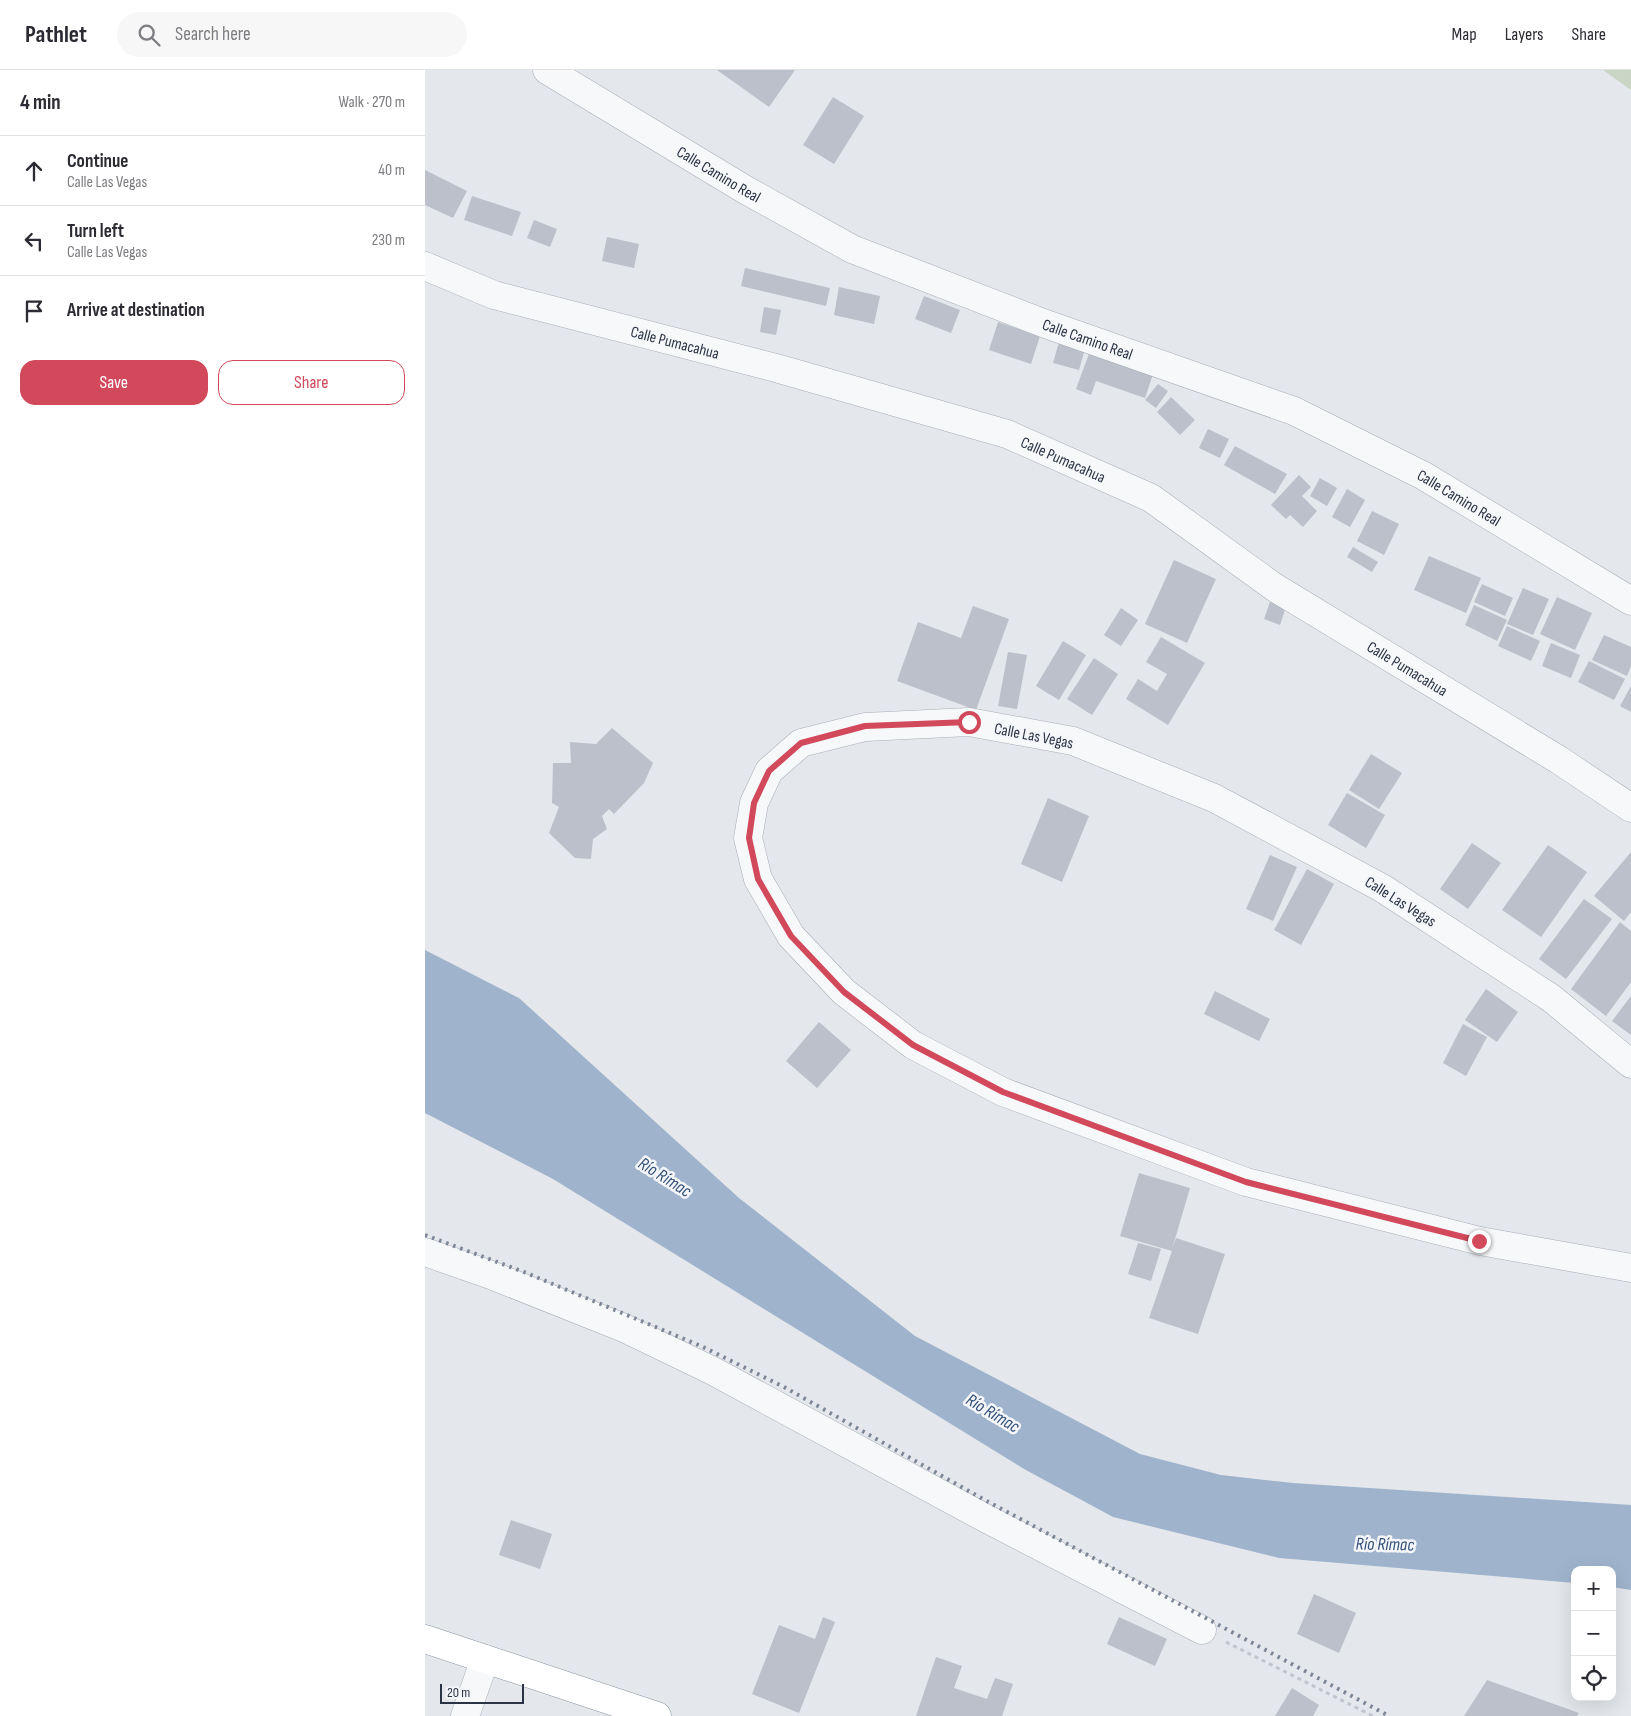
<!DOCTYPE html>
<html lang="en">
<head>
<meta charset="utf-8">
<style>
	body { margin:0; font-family:"Sofia Sans Condensed",sans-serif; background:#f7f7f7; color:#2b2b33 }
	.controls { position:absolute; right:15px; bottom:15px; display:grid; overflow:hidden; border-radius:10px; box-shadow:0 5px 20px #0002 }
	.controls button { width:45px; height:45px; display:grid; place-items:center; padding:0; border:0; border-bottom:1px solid #e1e1e2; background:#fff; color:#2b2b33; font:25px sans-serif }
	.scale { position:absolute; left:15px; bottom:12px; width:84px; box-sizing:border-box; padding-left:5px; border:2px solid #2b3445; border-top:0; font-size:14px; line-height:18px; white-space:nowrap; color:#2b3445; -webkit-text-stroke:4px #f4f6f9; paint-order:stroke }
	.stop { position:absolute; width:15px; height:15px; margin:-11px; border:4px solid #d1495b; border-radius:50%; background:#fff }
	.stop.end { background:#d1495b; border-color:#fff; box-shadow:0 1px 5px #0008 }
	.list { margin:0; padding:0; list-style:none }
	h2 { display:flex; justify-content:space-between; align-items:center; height:65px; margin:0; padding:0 20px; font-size:21px }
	h2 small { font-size:16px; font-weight:400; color:#7c7c81 }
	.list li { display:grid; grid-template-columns:32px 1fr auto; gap:15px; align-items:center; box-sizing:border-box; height:70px; padding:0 20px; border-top:1px solid #e1e1e2 }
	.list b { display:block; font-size:19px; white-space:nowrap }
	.list p { margin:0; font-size:16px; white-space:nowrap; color:#7c7c81 }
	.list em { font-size:16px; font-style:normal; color:#7c7c81 }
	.actions { display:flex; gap:10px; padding:15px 20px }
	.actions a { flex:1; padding:11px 0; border:1px solid #d1495b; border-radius:15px; text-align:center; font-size:18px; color:#d1495b }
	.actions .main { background:#d1495b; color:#fff }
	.icon { flex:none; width:28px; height:28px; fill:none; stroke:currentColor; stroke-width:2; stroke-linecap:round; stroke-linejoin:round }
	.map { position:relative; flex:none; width:1206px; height:1646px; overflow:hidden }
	header { display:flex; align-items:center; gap:30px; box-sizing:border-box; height:70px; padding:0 25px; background:#fff; border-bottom:1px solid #e1e1e2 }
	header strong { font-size:24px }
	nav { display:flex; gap:28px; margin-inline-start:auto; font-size:18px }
	.search { width:350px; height:45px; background:#f7f7f7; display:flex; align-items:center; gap:12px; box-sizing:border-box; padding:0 18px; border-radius:28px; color:#7c7c81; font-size:19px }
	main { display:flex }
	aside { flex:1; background:#fff }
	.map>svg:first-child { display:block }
	.green { fill:#c9d6c5 }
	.water { fill:#9fb4cc }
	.building { fill:#bbc0ca }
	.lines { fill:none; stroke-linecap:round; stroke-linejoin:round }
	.minor-casing { stroke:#a9aeb7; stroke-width:29 }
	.highway-casing { stroke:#8b94a3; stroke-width:29 }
	.path { stroke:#c2c5cb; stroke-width:3; stroke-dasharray:4 4; stroke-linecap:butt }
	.minor { stroke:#f7f8fa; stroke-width:28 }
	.highway { stroke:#fff; stroke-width:28 }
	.rail { stroke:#7d8696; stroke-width:4; stroke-dasharray:2.5 5; stroke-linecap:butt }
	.route { stroke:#d1495b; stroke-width:6 }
	.labels { text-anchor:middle; stroke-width:5; stroke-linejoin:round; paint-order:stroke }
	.street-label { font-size:16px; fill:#2b3445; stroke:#f4f6f9 }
	.water-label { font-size:18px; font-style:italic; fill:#34527a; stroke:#f4f6f9 }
</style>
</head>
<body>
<header>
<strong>Pathlet</strong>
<div class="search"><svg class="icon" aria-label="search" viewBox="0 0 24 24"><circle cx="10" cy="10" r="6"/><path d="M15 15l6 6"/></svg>Search here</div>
<nav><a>Map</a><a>Layers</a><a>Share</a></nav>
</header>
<main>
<aside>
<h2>4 min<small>Walk · 270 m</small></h2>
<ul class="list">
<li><svg class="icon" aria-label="ahead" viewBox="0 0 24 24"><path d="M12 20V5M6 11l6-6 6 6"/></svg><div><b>Continue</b><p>Calle Las Vegas</p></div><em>40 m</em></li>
<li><svg class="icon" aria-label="left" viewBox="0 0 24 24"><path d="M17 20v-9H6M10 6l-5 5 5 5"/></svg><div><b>Turn left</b><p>Calle Las Vegas</p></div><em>230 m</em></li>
<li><svg class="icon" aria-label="arrive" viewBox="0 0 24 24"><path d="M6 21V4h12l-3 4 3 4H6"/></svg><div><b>Arrive at destination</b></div></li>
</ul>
<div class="actions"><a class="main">Save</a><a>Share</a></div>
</aside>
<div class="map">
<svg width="1206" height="1646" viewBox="0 0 1206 1646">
	<rect width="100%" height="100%" fill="#e4e7ec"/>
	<path class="green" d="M1178,0H1206V20Z"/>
	<path class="water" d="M0,880L94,928L314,1128L490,1266L715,1384L796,1405L868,1413L1206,1435V1520L1187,1517V1500H1150V1513L854,1488L688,1447L599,1399L128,1109L0,1043Z"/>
	<path class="building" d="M292,0H370L344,37Z
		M408,27L439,46L409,94L378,75Z
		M0,100L42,121L28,148L0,135Z
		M47,126L96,142L87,166L39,150Z
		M109,150L132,159L125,177L102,168Z
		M182,167L214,174L209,198L177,191Z
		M320,198L405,218L401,236L316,216Z
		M414,217L455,226L449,254L409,245Z
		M499,226L535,240L526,263L490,249Z
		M339,237L356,240L351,265L335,262Z
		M573,252L615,266L606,294L564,280Z
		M634,272L660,279L654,300L628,293Z
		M665,281L728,304L720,328L671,311L666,325L651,319Z
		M733,314L743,321L731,338L720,330Z
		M746,327L770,350L755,365L732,342Z
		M783,359L804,369L795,388L774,378Z
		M810,376L862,404L850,424L799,395Z
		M874,405L886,417L877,426L892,441L878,457L865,445L861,449L846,435Z
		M895,408L912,418L902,436L885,426Z
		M922,419L940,430L925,457L907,447Z
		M947,441L974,454L959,485L932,471Z
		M928,477L953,492L947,502L922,487Z
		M1004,486L1056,508L1041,543L989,520Z
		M749,490L791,509L762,573L720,554Z
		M1057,514L1088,528L1080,546L1049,532Z
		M1098,518L1124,529L1108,565L1082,554Z
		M1132,527L1167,543L1150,580L1115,564Z
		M845,532L861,537L855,555L839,549Z
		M1049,535L1082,550L1072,571L1040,555Z
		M548,536L584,549L551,640L472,611L493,552L536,568Z
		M696,538L713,550L696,576L679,565Z
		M1082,556L1115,571L1106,591L1073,576Z
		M1179,565L1206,577V596L1202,606L1167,590Z
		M736,567L780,593L743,655L701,629L713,609L732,621L742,604L721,592Z
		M638,571L661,585L634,630L611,616Z
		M1126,573L1155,585L1146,608L1117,596Z
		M583,582L602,585L592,639L573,636Z
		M669,588L693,604L667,645L642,629Z
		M1164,591L1200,609L1189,630L1153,612Z
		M1206,616V642L1195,636Z
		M187,658L228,693L219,713L189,744L184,739L177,746L182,759L168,769L166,789L150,788L124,763L134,737L127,733L128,693H146L145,672L171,674Z
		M946,684L977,703L954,739L924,720Z
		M922,723L960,745L941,778L903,755Z
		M623,728L664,746L637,812L596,794Z
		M1047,773L1076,793L1043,839L1015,819Z
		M1123,775L1162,802L1116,867L1077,840Z
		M1206,782V842L1199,851L1169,826Z
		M845,785L872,797L848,851L821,839Z
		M882,799L909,814L876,875L849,860Z
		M1159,829L1187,849L1141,909L1114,889Z
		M1195,852L1206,861V912L1181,946L1146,919Z
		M1061,919L1093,942L1072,972L1040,950Z
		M790,921L845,949L834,971L779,944Z
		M1206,926V965L1187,951Z
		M394,952L426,980L392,1018L361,991Z
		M1038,954L1062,967L1041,1006L1018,993Z
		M714,1103L765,1118L747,1179L751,1168L800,1184L773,1264L724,1248L747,1181L695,1166Z
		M713,1173L736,1179L726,1211L703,1204Z
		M86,1450L127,1464L115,1499L74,1485Z
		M889,1524L931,1543L914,1583L872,1564Z
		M398,1547L410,1552L374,1643L327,1624L354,1555L390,1569Z
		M694,1547L742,1569L730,1596L682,1574Z
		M511,1587L537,1596L529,1618L562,1629L570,1608L588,1614L577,1646H491Z
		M1062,1610L1154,1643L1152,1646H1039Z
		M867,1618L894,1635L888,1646H850Z"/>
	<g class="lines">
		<defs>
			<g id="minor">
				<path id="s1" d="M122,0L319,119L427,179L618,253L869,341L999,406L1206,531"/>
				<path id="s2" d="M0,196L69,225L351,298L582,364L726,428L849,517L1134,690L1206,738"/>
				<path d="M1206,994L1126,928L957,818L789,728L648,671L544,652L440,657L376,673L344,701L329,733L323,768L333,809L366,866L419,922L488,975L578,1022L821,1112L1055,1171L1206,1198"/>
				<path d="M0,1182L66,1205L199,1258L288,1301L562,1449L777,1560"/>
				<path d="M40,1646L60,1589"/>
			</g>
			<path id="highway" d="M0,1569L232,1646"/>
		</defs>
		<use href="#minor" class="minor-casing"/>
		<use href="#highway" class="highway-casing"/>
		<path class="path" d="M801,1572L948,1646"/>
		<use href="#minor" class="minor"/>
		<use href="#highway" class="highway"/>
		<path class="rail" d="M0,1165L99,1202L276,1276L359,1317L558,1429L964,1646"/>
	</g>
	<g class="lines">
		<path class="route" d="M544,652L440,656L376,673L344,701L329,733L324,768L333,809L366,866L419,922L488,975L578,1022L821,1112L1054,1171"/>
	</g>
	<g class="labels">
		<g class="street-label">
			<text dy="6" stroke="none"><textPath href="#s1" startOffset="201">Calle Camino Real</textPath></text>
			<text dy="6" stroke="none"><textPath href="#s1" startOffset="606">Calle Camino Real</textPath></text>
			<text dy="6" stroke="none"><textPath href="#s2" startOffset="262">Calle Pumacahua</textPath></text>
			<text dy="6" stroke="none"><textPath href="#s2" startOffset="668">Calle Pumacahua</textPath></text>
			<text dy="6" stroke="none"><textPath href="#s1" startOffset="1011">Calle Camino Real</textPath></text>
			<text dy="6" stroke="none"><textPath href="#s2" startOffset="1072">Calle Pumacahua</textPath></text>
			<text transform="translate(609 665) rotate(11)" y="6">Calle Las Vegas</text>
			<text transform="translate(976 831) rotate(32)" y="6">Calle Las Vegas</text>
		</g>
		<g class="water-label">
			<text transform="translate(240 1107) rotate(32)" y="6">Río Rímac</text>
			<text transform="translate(568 1343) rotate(31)" y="6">Río Rímac</text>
			<text transform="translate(960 1474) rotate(1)" y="6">Río Rímac</text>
		</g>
	</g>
</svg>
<div class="controls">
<button>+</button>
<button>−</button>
<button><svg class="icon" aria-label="locate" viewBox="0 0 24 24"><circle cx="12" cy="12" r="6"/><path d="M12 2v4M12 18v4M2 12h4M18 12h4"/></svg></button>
</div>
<div class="scale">20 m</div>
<div class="stop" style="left:544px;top:652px"></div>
<div class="stop end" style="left:1054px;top:1171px"></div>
</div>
</main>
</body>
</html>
